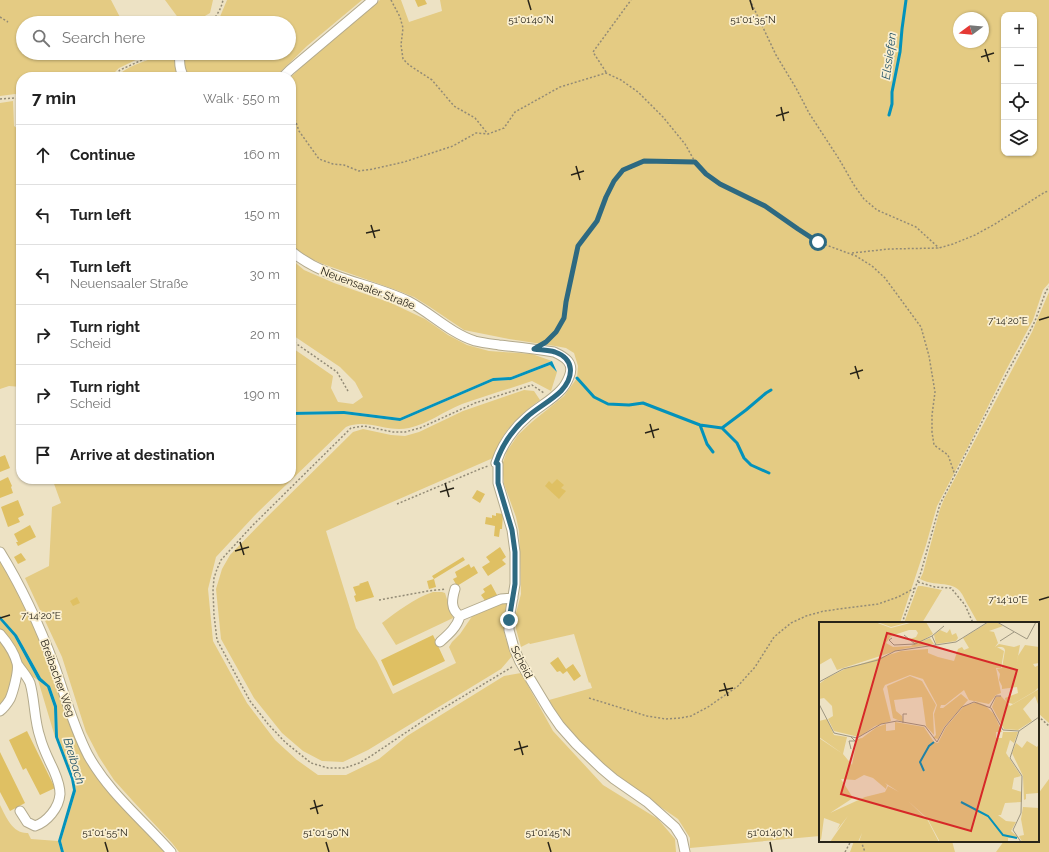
<!DOCTYPE html>
<html lang="en">
<head>
<meta charset="utf-8">
<style>
	body { margin:0; font-family:Raleway,sans-serif; background:#f6f6f6; color:#222 }
	.controls { position:absolute; right:12px; top:12px; display:grid; overflow:hidden; border-radius:8px; box-shadow:0 1px 3px #0004 }
	.controls button { width:36px; height:36px; display:grid; place-items:center; padding:0; border:0; border-bottom:1px solid #e0e0e0; background:#fff; color:#222; font:20px sans-serif }
	.compass { position:absolute; left:953px; top:12px; width:36px; height:36px; border-radius:50%; background:#fff; box-shadow:0 1px 3px #0004; rotate:254deg }
	.stop { position:absolute; width:12px; height:12px; margin:-9px; border:3px solid #2d6981; border-radius:50%; background:#fff }
	.stop.end { background:#2d6981; border-color:#fff; box-shadow:0 1px 4px #0008 }
	.list { margin:0; padding:0; list-style:none }
	h2 { display:flex; justify-content:space-between; align-items:center; height:52px; margin:0; padding:0 16px; font-size:17px }
	h2 small { font-size:13px; font-weight:400; color:#767676 }
	.list li { display:grid; grid-template-columns:26px 1fr auto; gap:12px; align-items:center; box-sizing:border-box; height:60px; padding:0 16px; border-top:1px solid #e0e0e0 }
	.list b { display:block; font-size:15px; white-space:nowrap }
	.list p { margin:0; font-size:13px; white-space:nowrap; color:#767676 }
	.list em { font-size:13px; font-style:normal; color:#767676 }
	.icon { flex:none; width:22px; height:22px; fill:none; stroke:currentColor; stroke-width:2; stroke-linecap:round; stroke-linejoin:round }
	.map { position:relative; flex:none; width:1049px; height:852px; overflow:hidden }
	.search { position:absolute; background:#fff; box-shadow:0 1px 3px #0004; left:16px; top:16px; width:280px; height:44px; display:flex; align-items:center; gap:10px; box-sizing:border-box; padding:0 14px; border-radius:22px; color:#767676; font-size:15px }
	.panel { position:absolute; background:#fff; box-shadow:0 1px 3px #0004; left:16px; top:72px; width:280px; height:412px; border-radius:16px }
	.map>svg:first-child { display:block }
	.green { fill:#e4cb83; fill-rule:evenodd }
	.water { fill:#0392bb }
	.lines { fill:none; stroke-linecap:round; stroke-linejoin:round }
	.stream { stroke:#0392bb; stroke-width:3 }
	.building { fill:#dfc063 }
	.minor-casing { stroke:#b3aa8d; stroke-width:11 }
	.path { stroke:#938b76; stroke-width:1.5; stroke-dasharray:2 2; stroke-linecap:butt }
	.minor { stroke:#fff; stroke-width:9 }
	.route { stroke:#2d6981; stroke-width:5 }
	.ticks { fill:none; stroke:#282419; stroke-width:1.5 }
	.labels { text-anchor:middle; stroke-width:3.5; stroke-linejoin:round; paint-order:stroke }
	.street-label { font-size:11px; fill:#282419; stroke:#faefd1 }
	.water-label { font-size:12px; font-style:italic; fill:#275568; stroke:#faefd1 }
	.inset-river { fill:none; stroke:#0392bb; stroke-width:2 }
	.inset-road { fill:none; stroke:#9e9680; stroke-width:1 }
	.view { fill:#d62828; fill-opacity:0.15; stroke:#d62828; stroke-width:2 }
	.inset-edge { fill:none; stroke:#282419; stroke-width:2 }
	.ticks-label { font-size:10px; text-anchor:middle; fill:#282419; stroke:#faefd1; stroke-width:3.5; stroke-linejoin:round; paint-order:stroke }
</style>
</head>
<body>
<div class="map">
<svg width="1049" height="852" viewBox="0 0 1049 852">
	<rect width="100%" height="100%" fill="#ede2c4"/>
	<path class="green" d="M0,0H111L123,23H23V53H139L142,57L119,68L110,77H21V96L15,94L0,96Z
		M165,0H213L210,13L193,23H182Z
		M227,0H362L307,46L275,77H189C183,70 184,62 185,53H289V23H215L219,19Z
		M380,0H401L409,22L442,11L440,0H1049V283L1043,290L1033,320L1005,372L969,445L937,506L926,545L900,623H820V836L690,848V838L678,819L614,775L573,736L551,708L549,700L592,688L590,682L589,683L574,634L530,644L529,643L521,647L516,629L515,617L521,594L520,553L519,531L516,517L504,484L502,465L507,451L518,435L533,421L564,396L577,378L578,366L574,353L566,348L555,346L509,339L464,330L430,307L414,297L399,291L323,264L307,257L295,249L291,244V77L304,64ZM1004,15H1034V153H1004ZM959,18H983V42H959Z
		M160,56H167L173,58L176,63L179,77H116C127,66 145,61 160,56Z
		M13,101L14,126L21,131V387L9,386L0,389V103Z
		M291,259L304,270L334,283L391,303L425,319L448,335L467,345L489,351L532,354L552,361L511,377L493,378L400,418L344,411L291,412V347L333,376L331,388L338,402L353,404L363,397L355,382L340,367L291,334Z
		M1049,292V723L1038,713V623H978C975,618 972,612 969,607C962,595 962,588 948,585C938,583 929,584 920,579L923,573L940,509L944,499L1032,332Z
		M550,365L557,372L551,391L532,381C509,389 485,396 462,404C444,411 428,424 409,428C387,433 367,418 346,427L257,513L216,557L208,589L213,641L247,703L275,740L297,760L318,775H346L379,759L407,736L504,676L521,673L553,731L603,785L658,819L675,839L676,852H179L172,843L132,800L114,780L99,757L86,732L62,657L25,578L49,566L52,507L61,503L53,481V479H291V415L344,414L400,421L493,381L511,380Z
		M524,390L534,391L540,400C527,409 510,424 502,438C498,444 496,451 493,458L326,531L356,628L377,661L393,694L456,663L449,647L452,642L460,634L473,615L502,601L507,603L504,618L505,637L513,655L501,669L368,750L343,762L322,761L303,751L282,733L254,698L221,639L216,589L222,569L230,555L264,520L353,432L363,429L391,435L405,436L419,432L463,411Z
		M0,561L13,581L25,605L50,667L73,733L83,756L91,769L110,794L152,837L165,852H64L61,841L76,791L74,779L58,737L57,706L50,686L41,678L17,635L0,616Z
		M918,586H922L942,590L922,623H904Z
		M433,592H442L445,593L453,618L396,645L382,623C398,611 413,599 433,592Z
		M0,620L14,636L38,680L47,687L54,707L55,737L38,680L28,674L0,631Z
		M0,637L14,663L8,699L0,707Z
		M1049,779V852H996L1004,841H1038V794Z
		M0,805C6,817 13,834 28,833L31,839L58,841L61,852H0Z
		M854,841H952L955,852H850Z"/>
	<path class="water" d="M552,361L557,372L550,365L511,380L493,381L400,421L344,414L291,415V412L344,411L400,418L493,378L511,377Z
		M0,616L17,635L41,678L50,686L57,706L58,737L74,779L76,791L61,841L64,852H61L58,841L73,790L71,779L55,737L54,707L47,687L38,680L14,636L0,620Z"/>
	<g class="lines">
		<path class="stream" d="M889,115L892,104V92L900,52L902,29L906,0
			M577,378L594,397L608,404L629,405L643,403L700,425L722,428L746,410L766,393L771,390
			M700,425L707,444L713,452
			M722,428L737,443L744,458L751,465L769,473"/>
	</g>
	<path class="building" d="M415,0H425L427,4L418,7Z
		M5,455L10,468L0,472V457Z
		M8,477L12,486L11,487L13,493L0,498V481Z
		M557,479L564,485L561,488L566,491L559,499L545,486L549,481L552,484Z
		M477,490L485,494L480,503L472,498Z
		M18,500L24,515L18,518L20,522L8,527L1,507Z
		M496,513L503,514L502,529H500L499,537L494,536L495,526L485,524L486,517L492,518V515L496,516Z
		M30,525L36,537L18,546L16,542H18L14,534Z
		M500,547L506,557L502,560L506,564L488,576L482,567L490,562L486,557Z
		M21,553L26,560L18,564L14,557Z
		M463,557L465,560L434,579L432,576Z
		M469,564L471,568L474,566L478,573L457,586L453,579L457,577L455,572Z
		M434,579L436,587L429,589L427,581Z
		M368,581L374,597L356,602L354,596L356,595L353,587L360,585L359,584Z
		M491,584L497,595L486,602L481,595L485,592L483,589Z
		M77,597L80,603L73,606L70,601Z
		M433,635L445,661L393,686L381,660Z
		M558,657L566,669L573,664L581,676L574,681L567,671L563,674L560,671L557,672L550,663Z
		M27,731L55,788L40,795L26,768L23,770L9,740Z
		M0,752L25,803L10,811L0,792Z"/>
	<g class="lines">
		<defs>
			<path id="minor" d="M180,54C179,62 179,69 184,77
				M283,77L290,70L373,0
				M291,251C326,280 368,282 408,301C431,313 450,333 475,341C483,343 492,344 499,345C518,347 536,349 554,352C565,357 575,363 569,377C567,382 565,386 561,390C551,401 538,407 527,417C512,430 502,445 496,463L498,464V483L512,530L515,552V584L509,620V630L514,648L520,662L549,710L560,726L576,744L601,768L614,779L647,802L675,827L682,838L685,852
				M0,552C23,589 40,627 55,667C65,696 74,728 88,755C109,793 143,820 171,852
				M455,589C452,599 450,609 460,616L501,599L513,598
				M0,634C7,642 14,652 17,663C19,671 13,692 10,699C7,704 4,708 0,711
				M440,642C449,634 457,627 460,616
				M18,665C22,671 27,676 30,683C35,700 34,720 40,737C43,749 49,760 54,771C57,778 60,786 60,794C59,808 47,822 35,826L27,822L20,811"/>
		</defs>
		<use href="#minor" class="minor-casing"/>
		<path class="path" d="M391,0L400,17L403,28L401,45L403,59L409,65L432,80L454,106L475,118L488,134L504,128L515,112L560,87L606,73L621,80L638,92L663,117L685,144L695,162L706,174L720,184L765,206L798,229L818,242L856,256L872,266L885,278L921,327L929,356L935,392L932,415V432L934,445L948,455L955,475
			M750,0L776,55L796,88L809,113L839,159L854,185L864,199L877,210L916,227L939,248
			M0,17L8,22
			M210,23C217,16 221,9 223,0
			M606,72L593,52L631,0
			M113,77L120,70L142,60L164,53
			M0,99L14,98L18,99V125L21,127
			M291,108L299,131L319,159L333,164L344,165L359,171L373,169L404,162L453,146L476,133L488,134
			M852,253L889,249L939,248L953,244L975,235L995,224L1045,192L1049,191
			M291,340L337,372L348,391
			M547,342L556,332L564,318L566,302L578,246L597,221L606,197L614,181L623,170L644,161L695,162
			M397,504L480,469L488,466
			M918,582L935,587L951,588L965,605L973,623
			M379,600L428,591L446,589
			M902,623L921,572L940,504L1007,373L1030,331L1035,321L1046,291L1049,287
			M512,667L432,715L371,756L359,763L345,768H328L311,763L285,742L268,724L250,701L217,640L214,615L213,590L214,578L217,569L221,560L252,526L351,428L364,426L393,432H405L420,428L475,403L532,385L544,393
			M589,698L647,716L666,719L680,718L691,716L708,707L738,686L755,667L774,637L791,623L806,616L824,611L878,604L898,597L915,588
			M1038,716L1049,726
			M861,841L865,852
			M845,852L851,841"/>
		<use href="#minor" class="minor"/>
	</g>
	<g class="lines">
		<path class="route" d="M509,620L515,584V552L512,530L498,483V464L496,463C502,445 512,430 527,417C537,408 551,401 561,391C574,377 575,359 555,352C548,350 540,350 534,349L546,342L556,332L564,318L566,302L578,246L597,221L606,197L614,181L623,170L644,161L695,162L706,174L720,184L765,206L798,229L818,242"/>
	</g>
	<path class="ticks" d="M528,0L531,10M750,0L753,10M985,49L989,62M981,57L994,53M781,107L784,121M776,116L789,112M576,166L580,180M571,175L584,171M371,225L375,238M366,233L380,230M1039,320L1049,317M855,366L859,379M850,374L863,370M650,424L654,438M645,433L659,429M445,483L449,497M440,492L454,488M240,542L244,555M235,551L249,547M1039,600L1049,597M0,618L10,615M724,683L728,696M719,691L733,688M519,741L523,755M514,750L528,746M314,800L318,814M310,809L323,805M105,842L108,852M326,842L329,852M548,842L551,852M770,842L772,852"/>
	<g class="labels">
		<g class="street-label">
			<text transform="translate(368 288) rotate(21)" y="4">Neuensaaler Straße</text>
			<text transform="translate(522 662) rotate(63)" y="4">Scheid</text>
			<text transform="translate(58 678) rotate(70)" y="4">Breibacher Weg</text>
		</g>
		<g class="water-label">
			<text transform="translate(889 56) rotate(-82)" y="4">Elssiefen</text>
			<text transform="translate(74 761) rotate(73)" y="4">Breibach</text>
		</g>
	</g>
	<g transform="translate(819 622)">
		<rect width="220" height="220" fill="#ede2c4"/>
		<path d="M0,0H56L72,6L95,0H107L114,12L101,20L111,16L115,22L83,27L18,48L12,36L0,43ZM90,8H97L99,11L97,15L91,17L96,21L92,24L74,25L67,21L72,14ZM58,0H91L72,5ZM170,0H177L184,4L170,9L175,10L179,21L176,25L180,22L195,25L201,23L197,46L199,34L206,23L220,25V41L214,42L216,45L220,43V65L216,69L194,82L187,80L186,76L199,71L198,65L183,67V64L180,58L181,52L178,47L183,46L186,28L185,26L183,25H178L185,29L182,46H177L182,71L177,73L170,82L150,78L145,68L126,83H122L121,86H124L142,72L149,78L125,105L119,117L114,116L117,113L115,92L118,83L104,57L91,53L66,63L64,67L72,99L56,104L40,115L15,109L9,97L14,94L13,84L5,76L0,77V62L8,56L26,47L82,29L109,27V31L119,35L135,39L139,27L143,25L145,28L150,26L144,16ZM131,7L133,13L137,11L139,16L137,19L117,22L115,13L121,8L128,11ZM91,54L103,59L117,83L114,91L115,113L107,104L103,75L75,78L77,89L83,94L84,100L74,96L68,64ZM220,67V85L216,74L204,87L213,99L199,108L185,107L173,85L177,75L182,74L191,84ZM158,80L166,83L175,92L183,110H177V116H183L184,110H199L195,121L191,118L187,131L202,154L195,156L193,167L203,170V180L186,181L182,193H179L187,199L197,200L192,209L200,216H189V220H121L108,196L89,179L108,197L120,220H40L43,211L39,220H11L29,194L18,208L21,202L5,196L2,218L0,216V116L24,132L33,143L38,117L43,116L58,105L67,102V109L76,108V100L105,105L115,120L119,121L127,105L145,84ZM45,153L54,156L67,167L68,163L66,161L80,170L69,164L66,170L46,175L11,191L34,176L22,157L36,158ZM8,97L15,113L28,115L24,132L0,115V99ZM208,119L218,125L220,122V176L219,171L207,172V177L205,178L204,154L193,131L197,121L203,126ZM204,185L220,186V220H203L200,214L205,213L202,197Z" fill="#e4cb83" fill-rule="evenodd"/>
		<path class="inset-river" d="M105,149L101,140L110,124L115,120M142,180L169,194L184,213L198,216"/>
		<path class="inset-road" d="M178,0L208,17L217,0M85,13L96,22L113,14M73,16L70,18L75,23L96,22M181,19L195,10M117,23L113,14L125,4M0,60L24,47L59,38L76,29L137,20L169,0M0,82L15,111L38,116L62,102L78,99L106,104L118,120L126,105L143,85L155,80L172,86L184,108L200,109M171,85L177,74H182M84,101V92H88M200,109L191,136L203,154L202,191L194,208L202,220M200,109L220,95M32,127L30,119H36L32,115"/>
		<path class="view" d="M68,11L198,48L152,209L22,172Z"/>
		<rect width="220" height="220" class="inset-edge"/>
	</g>
	<g class="ticks-label">
		<text x="531" y="23">51°01'40"N</text>
		<text x="753" y="23">51°01'35"N</text>
		<text x="1008" y="324">7°14'20"E</text>
		<text x="1008" y="603">7°14'10"E</text>
		<text x="41" y="619">7°14'20"E</text>
		<text x="105" y="836">51°01'55"N</text>
		<text x="326" y="836">51°01'50"N</text>
		<text x="548" y="836">51°01'45"N</text>
		<text x="770" y="836">51°01'40"N</text>
	</g>
</svg>
<div class="controls">
<button>+</button>
<button>−</button>
<button><svg class="icon" aria-label="locate" viewBox="0 0 24 24"><circle cx="12" cy="12" r="6"/><path d="M12 2v4M12 18v4M2 12h4M18 12h4"/></svg></button>
<button><svg class="icon" aria-label="layers" viewBox="0 0 24 24"><path d="M12 4l9 5-9 5-9-5zM3 14l9 5 9-5"/></svg></button>
</div>
<svg class="compass" viewBox="-18 -18 36 36"><path d="M0-13l5 13h-10z" fill="#e53935"/><path d="M0 13l5-13h-10z" fill="#767676"/></svg>
<div class="stop" style="left:818px;top:242px"></div>
<div class="stop end" style="left:509px;top:620px"></div>
<div class="search"><svg class="icon" aria-label="search" viewBox="0 0 24 24"><circle cx="10" cy="10" r="6"/><path d="M15 15l6 6"/></svg>Search here</div>
<section class="panel">
<h2>7 min<small>Walk · 550 m</small></h2>
<ul class="list">
<li><svg class="icon" aria-label="ahead" viewBox="0 0 24 24"><path d="M12 20V5M6 11l6-6 6 6"/></svg><div><b>Continue</b></div><em>160 m</em></li>
<li><svg class="icon" aria-label="left" viewBox="0 0 24 24"><path d="M17 20v-9H6M10 6l-5 5 5 5"/></svg><div><b>Turn left</b></div><em>150 m</em></li>
<li><svg class="icon" aria-label="left" viewBox="0 0 24 24"><path d="M17 20v-9H6M10 6l-5 5 5 5"/></svg><div><b>Turn left</b><p>Neuensaaler Straße</p></div><em>30 m</em></li>
<li><svg class="icon" aria-label="right" viewBox="0 0 24 24"><path d="M7 20v-9h11M14 6l5 5-5 5"/></svg><div><b>Turn right</b><p>Scheid</p></div><em>20 m</em></li>
<li><svg class="icon" aria-label="right" viewBox="0 0 24 24"><path d="M7 20v-9h11M14 6l5 5-5 5"/></svg><div><b>Turn right</b><p>Scheid</p></div><em>190 m</em></li>
<li><svg class="icon" aria-label="arrive" viewBox="0 0 24 24"><path d="M6 21V4h12l-3 4 3 4H6"/></svg><div><b>Arrive at destination</b></div></li>
</ul>
</section>
</div>
</body>
</html>
